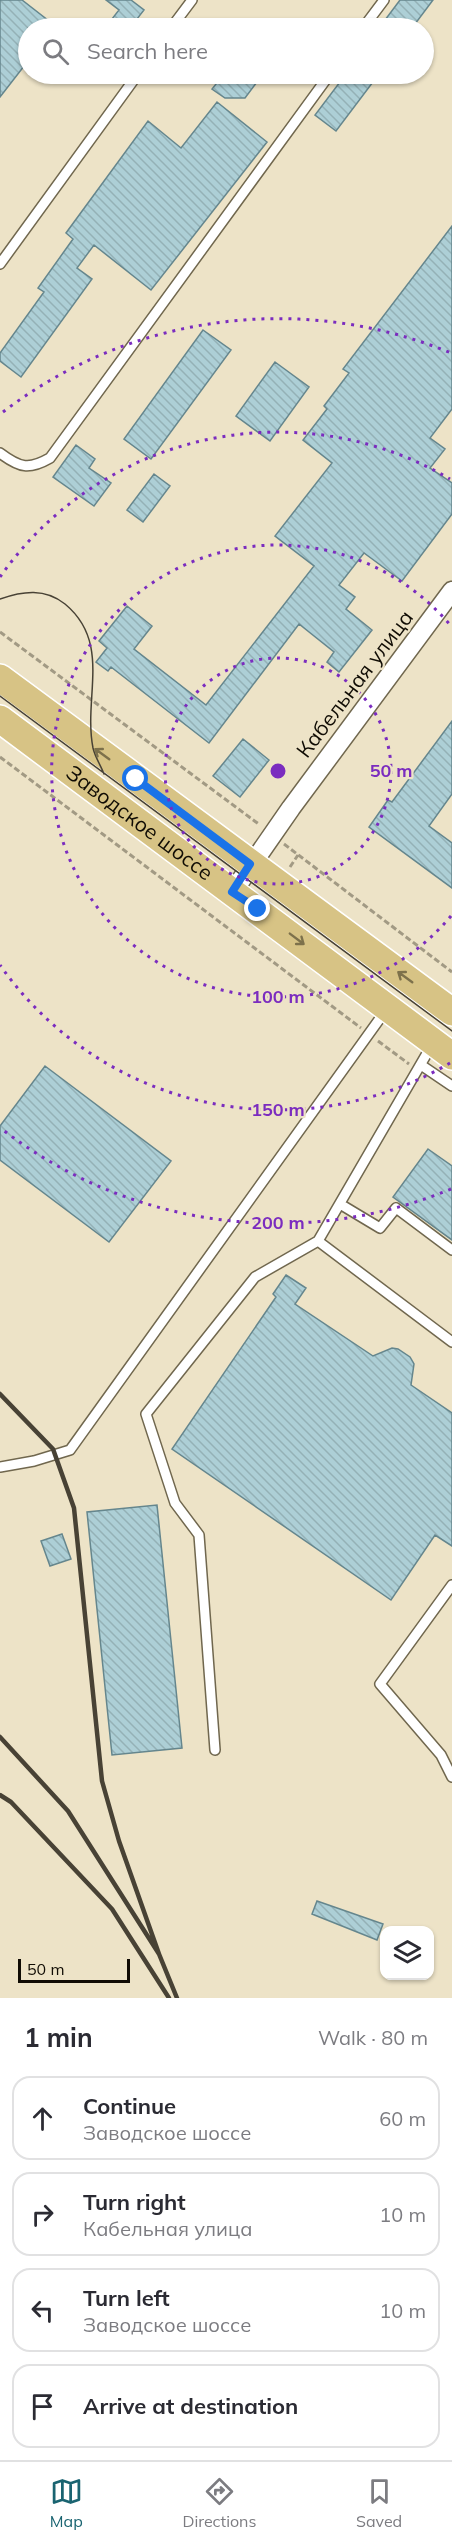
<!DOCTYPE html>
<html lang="en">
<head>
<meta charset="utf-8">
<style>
	body { margin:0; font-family:Mulish,sans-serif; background:#f2f2f3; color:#2b2b33 }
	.controls { position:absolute; right:18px; bottom:18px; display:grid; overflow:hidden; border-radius:12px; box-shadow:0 2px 4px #0004 }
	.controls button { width:54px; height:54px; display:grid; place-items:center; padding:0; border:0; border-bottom:2px solid #e1e1e2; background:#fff; color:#2b2b33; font:30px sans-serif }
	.scale { position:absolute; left:18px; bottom:15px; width:112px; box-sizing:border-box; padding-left:6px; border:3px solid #100c04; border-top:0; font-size:16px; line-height:21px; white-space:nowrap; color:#100c04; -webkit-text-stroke:4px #ede3c7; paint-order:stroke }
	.stop { position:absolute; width:18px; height:18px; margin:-14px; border:4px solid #1a73e8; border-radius:50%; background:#fff }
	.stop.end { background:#1a73e8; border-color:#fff; box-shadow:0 2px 6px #0008 }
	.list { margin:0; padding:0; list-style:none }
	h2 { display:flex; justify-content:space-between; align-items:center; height:78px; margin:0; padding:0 24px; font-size:26px }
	h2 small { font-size:20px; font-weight:400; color:#7c7c81 }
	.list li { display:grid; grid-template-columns:39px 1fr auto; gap:18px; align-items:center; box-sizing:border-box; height:84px; margin:0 12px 12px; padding:0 12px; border:2px solid #e1e1e2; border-radius:18px }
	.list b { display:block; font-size:22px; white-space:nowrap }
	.list p { margin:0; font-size:20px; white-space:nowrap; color:#7c7c81 }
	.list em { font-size:20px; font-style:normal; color:#7c7c81 }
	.icon { flex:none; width:33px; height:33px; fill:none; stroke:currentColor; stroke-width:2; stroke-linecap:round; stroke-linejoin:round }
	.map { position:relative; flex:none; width:452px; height:1998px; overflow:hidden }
	.search { position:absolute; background:#fff; box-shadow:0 2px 4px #0004; left:18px; right:18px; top:18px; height:66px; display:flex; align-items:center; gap:15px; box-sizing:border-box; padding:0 21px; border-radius:33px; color:#7c7c81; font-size:22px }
	.sheet { height:462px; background:#fff }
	nav { display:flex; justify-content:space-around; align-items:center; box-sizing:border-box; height:84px; border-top:2px solid #e1e1e2; background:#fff; font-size:16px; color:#7c7c81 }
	nav a { display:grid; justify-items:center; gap:3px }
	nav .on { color:#1a6471 }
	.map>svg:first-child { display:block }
	.building { fill:url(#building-back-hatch); stroke:#65868d; stroke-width:1.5 }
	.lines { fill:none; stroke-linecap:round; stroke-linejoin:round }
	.service-casing { stroke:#70674e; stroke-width:12 }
	.minor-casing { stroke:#70674e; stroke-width:21 }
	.primary-casing { stroke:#fff; stroke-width:30 }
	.path { stroke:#a29a84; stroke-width:3; stroke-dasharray:6 3; stroke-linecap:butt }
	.service { stroke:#fff; stroke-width:9 }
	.minor { stroke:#fff; stroke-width:18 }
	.primary { stroke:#d7c385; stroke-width:27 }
	.tram { stroke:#484235; stroke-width:1.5 }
	.rail { stroke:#484235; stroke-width:4.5 }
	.oneway { stroke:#7d714b }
	.route { stroke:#1a73e8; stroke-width:8 }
	.ring { fill:none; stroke:#7b2cbf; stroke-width:3; stroke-dasharray:3 6 }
	.labels { text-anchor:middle; stroke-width:4.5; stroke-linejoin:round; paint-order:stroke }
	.street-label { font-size:21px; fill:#100c04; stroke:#ede3c7 }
	.centre { fill:#7b2cbf; stroke:#ede3c7; stroke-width:3 }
	.ring-label { font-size:18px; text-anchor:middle; font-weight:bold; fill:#7b2cbf; stroke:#ede3c7; stroke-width:4.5; stroke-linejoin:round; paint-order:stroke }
</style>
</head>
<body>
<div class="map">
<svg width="452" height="1998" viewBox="0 0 452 1998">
	<defs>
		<pattern id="building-back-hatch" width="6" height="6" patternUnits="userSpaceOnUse" patternTransform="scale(1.5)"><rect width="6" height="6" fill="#adcfd6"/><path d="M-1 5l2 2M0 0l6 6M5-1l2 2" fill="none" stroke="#94b1b6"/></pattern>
	</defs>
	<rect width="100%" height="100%" fill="#ede3c7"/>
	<path class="building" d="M0,0H22L58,28H28V61L0,97Z
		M106,0H131L144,10L130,28H105L119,10Z
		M400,0H433L412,28H379Z
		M224,74H263L245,98H225L212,89Z
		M346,74H379L336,131L315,115Z
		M217,102L267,142L151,290L94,245L77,268L92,279L21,377L0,361V353L44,292L38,288L73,239L66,233L148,121L181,148Z
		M452,226V409L430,438L445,449L430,468L452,483V514L402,581L364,553L339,585L355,597L346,609L372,630L339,672L327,662L334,652L299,624L209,743L111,667L108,671L96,662L107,648L99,641L127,606L152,626L134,649L206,705L314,566L275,536L332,463L303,440L327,409L324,406L349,373L343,369Z
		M203,330L231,350L151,459L124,439Z
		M275,362L309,387L270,441L236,416Z
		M76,445L95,459L89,468L111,483L94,506L53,477Z
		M154,474L170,486L143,522L127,510Z
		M452,721V794L429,826L452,843V888L369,827L388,800L392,802Z
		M243,739L269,760L240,797L213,776Z
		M45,1066L171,1161L109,1242L0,1160V1126Z
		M428,1149L452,1166V1240L393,1197Z
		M286,1275L306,1288L295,1304L373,1356L392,1348L398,1349L410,1357L414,1364L411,1385L452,1413V1546L435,1535L391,1600L172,1449L276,1297L273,1294Z
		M157,1505L182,1748L112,1755L87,1512Z
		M62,1534L71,1559L50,1566L41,1541Z
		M317,1901L383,1924L377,1940L312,1914Z"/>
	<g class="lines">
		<defs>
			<path id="service" d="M171,28L192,0
				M363,28L384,0
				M0,264L138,74
				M0,453C20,468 29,470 50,458L330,74
				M433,1043L318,1241L452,1342
				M421,1065L452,1086
				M340,1204L380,1228L396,1208L452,1250
				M0,1467L34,1461L70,1450L386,1010
				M452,1585L380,1684L441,1755L452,1777
				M215,1750L199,1535L175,1503L146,1414L255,1277L318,1241"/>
			<path id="minor" d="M232,893L291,808L452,591"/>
			<g id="primary">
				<path d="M0,678L452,1012"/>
				<path id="s1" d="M0,719L452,1056"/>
			</g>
		</defs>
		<use href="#service" class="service-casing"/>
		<use href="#minor" class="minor-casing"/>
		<use href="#primary" class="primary-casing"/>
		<path class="path" d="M0,632L260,825
			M0,757L361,1028
			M284,844L452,972
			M290,867L298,855
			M378,1041L409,1064"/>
		<use href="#service" class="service"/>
		<use href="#minor" class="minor"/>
		<use href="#primary" class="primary"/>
		<path class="tram" d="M0,599C23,591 45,588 65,604C112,643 83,697 93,748C95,757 101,766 104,774
			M0,696L452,1031"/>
		<path class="rail" d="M0,1394L53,1449L74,1508L102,1781L119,1841L159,1954
			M0,1737L68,1811L159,1954L177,1998
			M0,1795L11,1802L112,1909L169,1998"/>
	</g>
	<defs><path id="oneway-shaft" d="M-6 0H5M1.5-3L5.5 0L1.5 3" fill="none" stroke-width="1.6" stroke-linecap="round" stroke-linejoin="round" transform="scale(1.5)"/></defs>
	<g class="oneway">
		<use href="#oneway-shaft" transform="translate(102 754) rotate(-144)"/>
		<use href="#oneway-shaft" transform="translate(297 939) rotate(37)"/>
		<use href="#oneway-shaft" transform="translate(405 977) rotate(-144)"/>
	</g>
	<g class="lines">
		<path class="route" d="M136,779L250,864L232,892L258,909"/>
	</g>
	<g class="ring">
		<circle cx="278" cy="771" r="113"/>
		<path d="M451 916A226 226 0 1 1 451 626"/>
		<path d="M450 1063A339 339 0 0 1 0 965M0 577A339 339 0 0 1 450 479"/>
		<path d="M451 1189A452 452 0 0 1 3 1130M3 412A452 452 0 0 1 451 353"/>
	</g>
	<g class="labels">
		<g class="street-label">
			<text transform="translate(355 684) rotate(-53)" y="7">Кабельная улица</text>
			<text dy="7" stroke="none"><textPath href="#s1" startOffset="174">Заводское шоссе</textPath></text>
		</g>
	</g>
	<circle cx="278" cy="771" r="9" class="centre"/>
	<g class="ring-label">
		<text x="391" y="777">50 m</text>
		<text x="278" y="1003">100 m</text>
		<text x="278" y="1116">150 m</text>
		<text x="278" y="1229">200 m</text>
	</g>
</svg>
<div class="controls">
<button><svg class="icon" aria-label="layers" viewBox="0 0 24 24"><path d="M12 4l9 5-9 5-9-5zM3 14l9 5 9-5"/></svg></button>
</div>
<div class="scale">50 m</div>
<div class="stop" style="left:136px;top:779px"></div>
<div class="stop end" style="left:258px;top:909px"></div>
<div class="search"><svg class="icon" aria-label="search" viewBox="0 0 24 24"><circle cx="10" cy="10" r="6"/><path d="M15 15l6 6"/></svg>Search here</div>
</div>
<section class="sheet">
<h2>1 min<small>Walk · 80 m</small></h2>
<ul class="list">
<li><svg class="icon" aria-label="ahead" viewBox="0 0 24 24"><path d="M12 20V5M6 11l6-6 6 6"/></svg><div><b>Continue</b><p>Заводское шоссе</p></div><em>60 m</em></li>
<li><svg class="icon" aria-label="right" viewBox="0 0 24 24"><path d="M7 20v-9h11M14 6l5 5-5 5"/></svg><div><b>Turn right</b><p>Кабельная улица</p></div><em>10 m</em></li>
<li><svg class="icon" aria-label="left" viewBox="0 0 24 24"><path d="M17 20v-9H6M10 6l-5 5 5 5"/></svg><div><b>Turn left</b><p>Заводское шоссе</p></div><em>10 m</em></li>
<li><svg class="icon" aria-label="arrive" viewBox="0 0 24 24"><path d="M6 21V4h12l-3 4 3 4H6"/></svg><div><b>Arrive at destination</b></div></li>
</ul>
</section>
<nav>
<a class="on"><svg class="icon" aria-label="map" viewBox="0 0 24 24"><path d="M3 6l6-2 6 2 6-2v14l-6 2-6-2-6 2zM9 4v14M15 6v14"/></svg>Map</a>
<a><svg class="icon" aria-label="directions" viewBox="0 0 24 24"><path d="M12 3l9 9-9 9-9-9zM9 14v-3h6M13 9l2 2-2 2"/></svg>Directions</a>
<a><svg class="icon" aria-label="saved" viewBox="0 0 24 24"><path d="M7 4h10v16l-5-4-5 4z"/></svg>Saved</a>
</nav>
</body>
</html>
